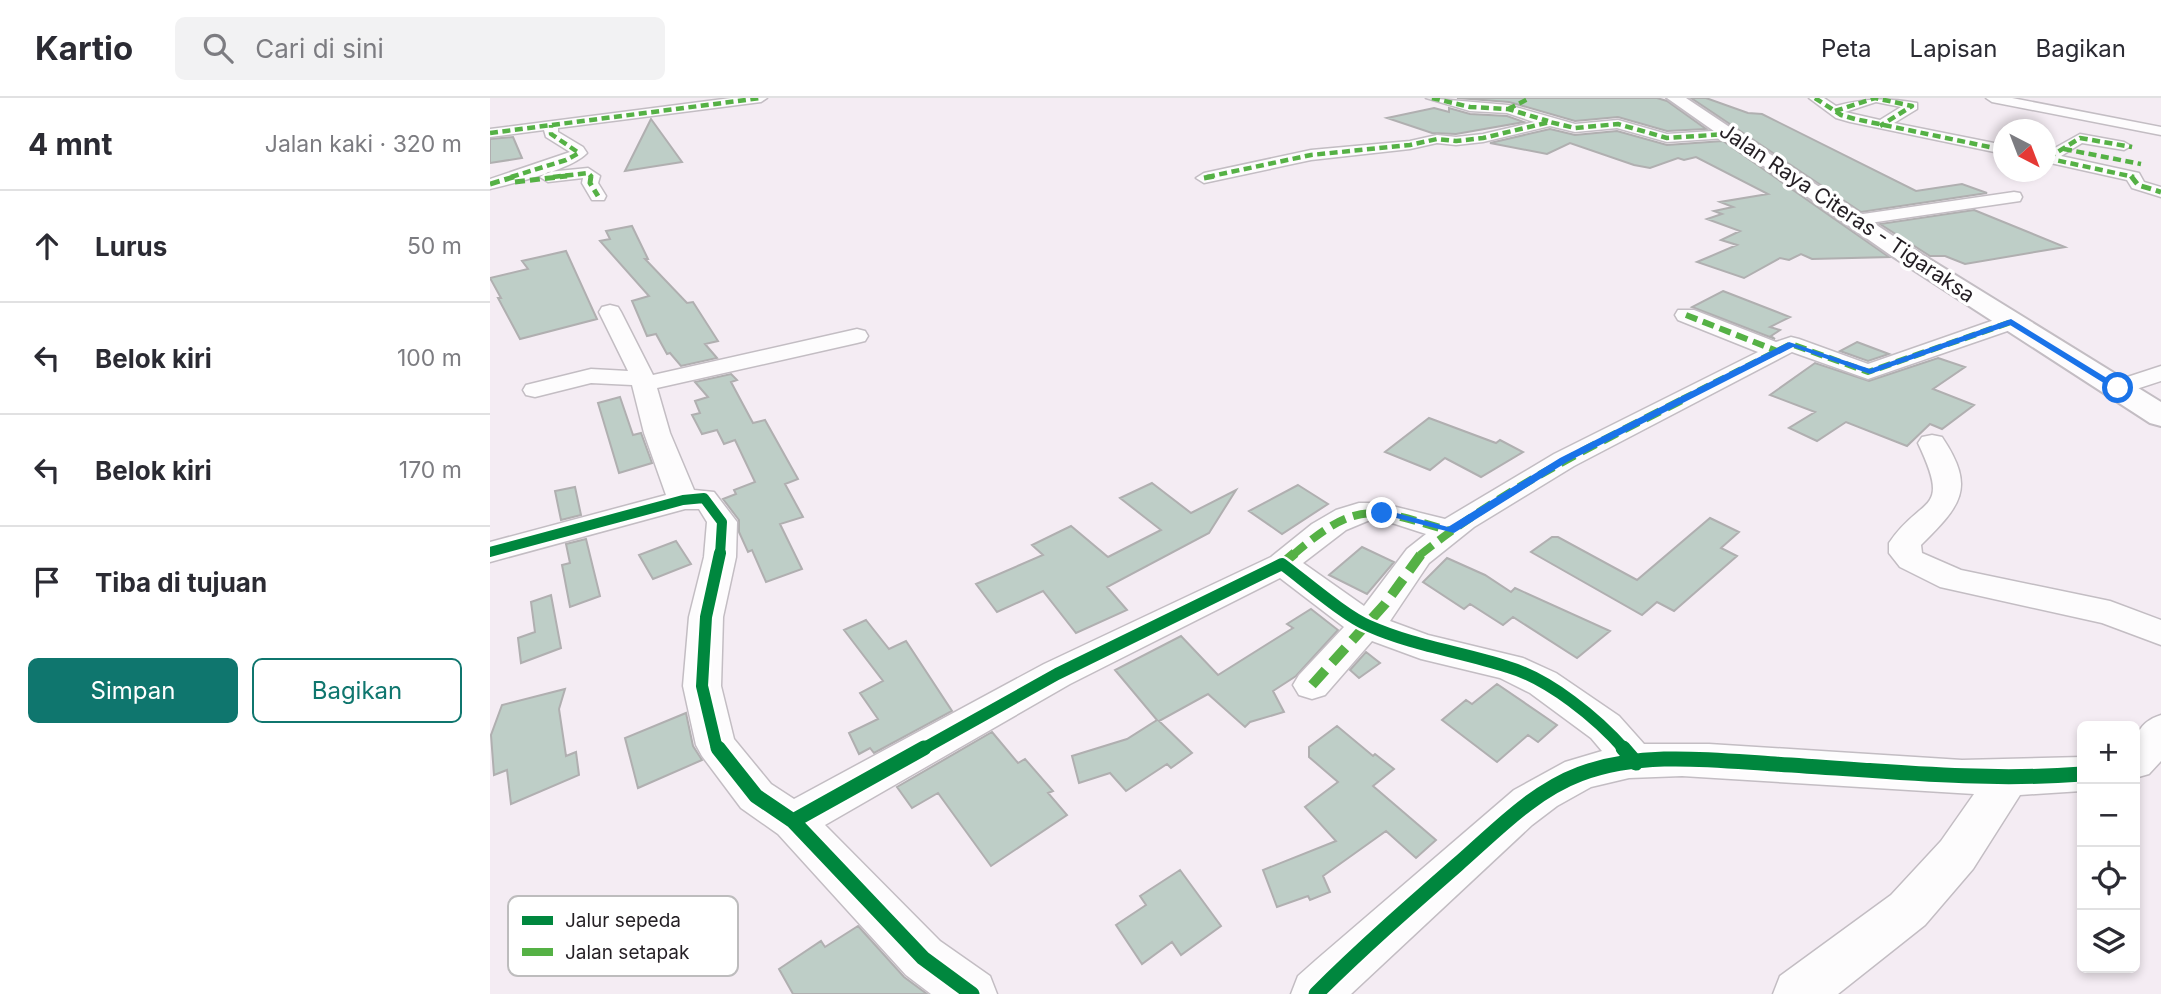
<!DOCTYPE html>
<html lang="id">
<head>
<meta charset="utf-8">
<style>
	body { margin:0; font-family:Inter,sans-serif; background:#f2f2f3; color:#2b2b33 }
	.controls { position:absolute; right:21px; bottom:21px; display:grid; overflow:hidden; border-radius:10px; box-shadow:0 4px 10px #0003 }
	.controls button { width:63px; height:63px; display:grid; place-items:center; padding:0; border:0; border-bottom:2px solid #e1e1e2; background:#fff; color:#2b2b33; font:35px sans-serif }
	.compass { position:absolute; left:1503px; top:21px; width:63px; height:63px; border-radius:50%; background:#fff; box-shadow:0 4px 10px #0003; rotate:138deg }
	.stop { position:absolute; width:21px; height:21px; margin:-16px; border:5px solid #1a73e8; border-radius:50%; background:#fff }
	.stop.end { background:#1a73e8; border-color:#fff; box-shadow:0 2px 7px #0008 }
	.list { margin:0; padding:0; list-style:none }
	h2 { display:flex; justify-content:space-between; align-items:center; height:91px; margin:0; padding:0 28px; font-size:30px }
	h2 small { font-size:23px; font-weight:400; color:#7c7c81 }
	.list li { display:grid; grid-template-columns:46px 1fr auto; gap:21px; align-items:center; box-sizing:border-box; height:112px; padding:0 28px; border-top:2px solid #e1e1e2 }
	.list b { display:block; font-size:26px; white-space:nowrap }
	.list em { font-size:23px; font-style:normal; color:#7c7c81 }
	.actions { display:flex; gap:14px; padding:21px 28px }
	.actions a { flex:1; padding:16px 0; border:2px solid #0f766e; border-radius:10px; text-align:center; font-size:24px; color:#0f766e }
	.actions .main { background:#0f766e; color:#fff }
	.icon { flex:none; width:38px; height:38px; fill:none; stroke:currentColor; stroke-width:2; stroke-linecap:round; stroke-linejoin:round }
	.map { position:relative; flex:none; width:1671px; height:896px; overflow:hidden }
	header { display:flex; align-items:center; gap:42px; box-sizing:border-box; height:98px; padding:0 35px; background:#fff; border-bottom:2px solid #e1e1e2 }
	header strong { font-size:33px }
	nav { display:flex; gap:38px; margin-inline-start:auto; font-size:24px }
	.search { width:490px; height:63px; background:#f2f2f3; display:flex; align-items:center; gap:18px; box-sizing:border-box; padding:0 24px; border-radius:10px; color:#7c7c81; font-size:26px }
	main { display:flex }
	aside { flex:1; background:#fff }
	.map>svg:first-child { display:block }
	.building { fill:#becec7; stroke:#b0afb0; stroke-width:2 }
	.lines { fill:none; stroke-linecap:round; stroke-linejoin:round }
	.street-casing { stroke:#c3bdc3; stroke-width:3 }
	.primary-casing { stroke:#c3bdc3; stroke-width:4 }
	.street { fill:#fdfcfd; fill-rule:evenodd }
	.primary { fill:#fdfcfd; fill-rule:evenodd }
	.quiet-far4 { stroke:#55b145; stroke-width:4.5; stroke-dasharray:8 4.5; stroke-linecap:butt }
	.quiet-far3 { stroke:#55b145; stroke-width:5; stroke-dasharray:10 5; stroke-linecap:butt }
	.quiet-far2 { stroke:#55b145; stroke-width:6; stroke-dasharray:12 6; stroke-linecap:butt }
	.quiet-far1 { stroke:#55b145; stroke-width:8; stroke-dasharray:16 8; stroke-linecap:butt }
	.quiet { stroke:#55b145; stroke-width:10; stroke-dasharray:20 10; stroke-linecap:butt }
	.cycleway-far2-casing { stroke:#fff; stroke-width:14 }
	.cycleway-far1-casing { stroke:#fff; stroke-width:17 }
	.cycleway-casing { stroke:#fff; stroke-width:19 }
	.cycleway-far2 { stroke:#00873e; stroke-width:10 }
	.cycleway-far1 { stroke:#00873e; stroke-width:12 }
	.cycleway { stroke:#00873e; stroke-width:15 }
	.route { fill:#1a73e8 }
	.labels { text-anchor:middle; stroke-width:7; stroke-linejoin:round; paint-order:stroke }
	.far-street-label { font-size:21px; fill:#241f24; stroke:#fff }
	.key { fill:#fff; stroke:#bdbcbd; stroke-width:2 }
	.key-label { font-size:19px; fill:#241f24 }
</style>
</head>
<body>
<header>
<strong>Kartio</strong>
<div class="search"><svg class="icon" aria-label="search" viewBox="0 0 24 24"><circle cx="10" cy="10" r="6"/><path d="M15 15l6 6"/></svg>Cari di sini</div>
<nav><a>Peta</a><a>Lapisan</a><a>Bagikan</a></nav>
</header>
<main>
<aside>
<h2>4 mnt<small>Jalan kaki · 320 m</small></h2>
<ul class="list">
<li><svg class="icon" aria-label="ahead" viewBox="0 0 24 24"><path d="M12 20V5M6 11l6-6 6 6"/></svg><div><b>Lurus</b></div><em>50 m</em></li>
<li><svg class="icon" aria-label="left" viewBox="0 0 24 24"><path d="M17 20v-9H6M10 6l-5 5 5 5"/></svg><div><b>Belok kiri</b></div><em>100 m</em></li>
<li><svg class="icon" aria-label="left" viewBox="0 0 24 24"><path d="M17 20v-9H6M10 6l-5 5 5 5"/></svg><div><b>Belok kiri</b></div><em>170 m</em></li>
<li><svg class="icon" aria-label="arrive" viewBox="0 0 24 24"><path d="M6 21V4h12l-3 4 3 4H6"/></svg><div><b>Tiba di tujuan</b></div></li>
</ul>
<div class="actions"><a class="main">Simpan</a><a>Bagikan</a></div>
</aside>
<div class="map">
<svg width="1671" height="896" viewBox="0 0 1671 896">
	<rect width="100%" height="100%" fill="#f4ecf3"/>
	<path class="building" d="M967,0H1167L1177,3L1216,31L1177,33L1128,19L1085,23L1019,4Z
		M1201,0H1216L1258,15L1272,16L1426,93L1472,86L1497,95L1371,114Z
		M944,10L959,14V10L980,16L1017,18L1034,24L966,36L942,35L897,20Z
		M161,21L192,64L135,73Z
		M1060,31L1085,37L1127,33L1177,47L1233,43L1399,159L1322,161L1311,156L1299,162L1290,160L1254,180L1207,164L1247,147L1231,142L1250,133L1217,121L1232,116L1224,113L1243,109L1230,104L1278,96L1206,59L1194,62L1188,60L1160,70L1144,67L1080,45L1057,56L1000,45Z
		M23,39L32,60L0,65V41Z
		M1484,112L1575,149L1475,166L1455,158H1440L1390,126Z
		M142,128L158,161H155L197,205L203,204L228,243L215,246L227,260L191,268L180,255L177,256L166,236L157,238L142,203L159,198L110,143L120,141L116,133Z
		M76,153L107,221L30,241L8,200H11L0,180L38,171L32,163Z
		M1233,193L1300,219L1280,229L1290,232L1281,238L1285,241L1202,209Z
		M1367,244L1399,256L1378,263L1350,253Z
		M1448,260L1475,269L1443,291L1484,307L1452,331L1440,326L1417,348L1356,324L1327,343L1299,330L1325,314L1280,297L1325,265L1379,283Z
		M241,276L247,282L241,284L263,325L275,322L308,381L295,386L313,419L290,426L312,471L276,484L262,452L258,454L249,434V422L233,401L246,396L244,392L265,384L245,342L234,346L227,332L212,336L202,317L210,315L205,303L218,299L205,284Z
		M130,299L143,337L151,335L162,365L129,375L108,305Z
		M939,320L1006,345L1010,342L1033,354L991,379L955,360L940,372L895,354Z
		M662,385L701,415L746,392L719,435L617,489L637,512L586,535L553,493L507,514L486,486L553,457L542,447L581,428L618,459L671,432L630,400Z
		M808,387L838,406L792,436L759,413Z
		M85,389L91,417L71,422L65,393Z
		M1220,420L1249,434L1231,450L1247,458L1184,513L1167,504L1152,517L1041,454L1062,439H1068L1147,482Z
		M96,441L110,498L80,509L72,467L80,465L76,446Z
		M186,443L201,466L163,481L149,457Z
		M872,449L904,464L877,496L839,477Z
		M957,460L995,477L1021,494L1025,490L1120,533L1087,560L1023,519L1013,527L980,506L974,511L933,484Z
		M61,497L71,550L31,565L28,540L45,534L41,504Z
		M821,511L848,532L806,578L783,593L794,614L760,624L755,629L718,596L669,623L702,655L681,670L677,666L636,693L620,675L589,685L582,658L637,641L667,622L625,572L691,538L728,577L803,530L797,526Z
		M376,522L399,551L416,543L462,613L384,655L380,650L369,656L359,635L388,621L370,595L393,583L354,532Z
		M876,554L890,565L869,580L860,572Z
		M1007,586L1067,627L1048,644L1038,637L1007,664L952,622L976,602L982,606Z
		M75,591L69,611L76,658L86,654L89,677L21,706L17,672L4,677L1,637L12,607Z
		M196,615L203,648L212,662L148,690L135,640Z
		M847,628L883,658L885,656L904,671L883,688L946,742L926,760L896,733L833,778L840,794L820,802L818,798L787,809L773,772L846,743L815,709L848,684L819,659V649Z
		M502,634L528,665L535,661L563,693L558,695L577,717L501,768L448,695L422,710L407,689Z
		M690,772L731,828L691,857L682,844L652,866L626,827L656,807L650,798Z
		M368,828L414,879L437,896H303L289,871L331,843L335,849Z"/>
	<g class="lines">
		<defs>
			<path id="street" d="M241,0H277L271,4L68,30V34L93,49L97,55C81,72 24,85 0,91V81L80,54L56,39L54,32L0,39V31Z
				M936,0L1018,7L1085,26L1128,22L1177,36L1237,32L1244,36L1237,40L1177,44L1127,30L1085,34L1060,28L993,44L966,47L947,45L920,51L821,62L714,85L706,80L714,75L821,52L920,43L947,37L966,39L993,36L1044,24L1017,15L980,13Z
				M1319,0H1334L1346,8C1375,0 1398,0 1427,5V11L1404,25L1514,47V56L1360,24L1346,20ZM1386,4L1411,9L1390,22L1355,14Z
				M1496,0H1522L1671,29V37L1502,4Z
				M1590,36L1634,44L1641,48L1634,52L1592,45L1571,58L1649,75L1654,84L1671,89V99L1642,90L1637,82L1556,64V55Z
				M98,70L110,78L108,85L116,98L114,102H102L92,85L93,80L58,84L50,79L58,74Z
				M1524,94L1530,95L1532,99L1530,103L1366,127L1357,122L1366,117Z
				M120,207L128,209L131,214L163,277L367,231L375,233L378,238L375,243L367,245L167,290L180,335L204,392L224,394L247,424L246,459L233,519L231,588L244,641L281,686L304,701L554,566L781,459L822,426L846,412L869,405H890L955,421L1064,356L1268,254L1188,222L1185,217L1188,212H1204L1286,244L1301,239L1309,241L1378,266L1513,219H1529L1532,224L1529,229L1378,281L1302,254L1084,368L984,429L939,465L900,523L938,537L1033,560L1066,575L1129,618L1154,646H1219L1472,662L1592,659V693L1530,697L1483,771L1435,827L1348,896H1283L1290,878L1401,797L1451,743L1484,696L1192,678L1139,680L1101,689L1067,708L1042,727L861,896H801L808,878L826,862L1024,692L1075,664L1112,653L1101,640L1040,595L1010,580L931,561L882,543L835,597L822,601L809,597L803,587L809,577L854,529L790,480L580,586L335,727L450,843L500,878L507,896H441L416,877L288,736L251,710L212,658L206,647L193,588L199,519L214,459L217,424L209,411H195L0,464V444L176,397L154,335L142,287L101,285L45,299L36,297L33,292L36,287L101,271L138,273L109,214L112,209ZM880,422L902,425L936,436L917,451L874,508L813,465L856,432Z
				M1671,268V283L1628,297L1619,295L1616,290L1619,285Z
				M1442,337L1452,339C1487,391 1470,408 1431,447L1432,455L1471,472L1620,503L1671,522V547L1612,525L1450,489L1410,469L1399,455V445C1432,396 1462,417 1428,345L1432,339Z
				M1671,617V663L1659,676L1645,680C1645,652 1639,627 1671,617Z"/>
			<path id="primary" d="M1177,0H1196L1415,146L1671,304V328L1660,325L1399,156Z"/>
		</defs>
		<use href="#street" class="street-casing"/>
		<use href="#primary" class="primary-casing"/>
		<use href="#street" class="street"/>
		<use href="#primary" class="primary"/>
		<path class="quiet-far4" d="M942,0L980,9L1018,11L1058,23
			M1325,0L1351,17L1365,21L1514,52
			M1018,11L1040,0
			M1345,13L1385,0L1422,8L1390,28
			M0,35L271,0
			M1574,51L1651,66
			M1556,60L1644,79
			M1558,60L1590,40L1642,49
			M21,79L76,62L89,55L61,36V27
			M63,79L98,75L102,79
			M717,79L821,57L920,47L947,41L966,43L993,40L1060,24L1085,30L1128,26L1177,40L1237,36"/>
		<path class="quiet-far3" d="M101,78L100,85L108,98
			M1641,78L1648,87L1671,94
			M714,80L725,78
			M25,84L77,78
			M0,86L27,78"/>
		<path class="quiet-far2" d="M1196,217L1287,253
			M1192,301L1301,246L1378,274L1521,224"/>
		<path class="quiet-far1" d="M803,457C868,401 883,410 960,433
			M930,457C1011,392 1104,347 1196,300"/>
		<path class="quiet" d="M792,466L805,455
			M822,587L895,506L932,455"/>
		<defs>
			<path id="cycleway-far2" d="M0,454L193,402L214,400L232,424L230,457"/>
			<path id="cycleway-far1" d="M230,652L226,647L212,588L216,519L230,455
				M431,652L567,576L792,466C815,483 855,518 879,528C924,548 972,554 1018,569C1059,581 1107,620 1135,652"/>
			<path id="cycleway" d="M228,650L266,698L303,723L433,860L482,896
				M1133,650L1146,665
				M303,723L434,650
				M826,896C871,851 919,809 967,767C1005,734 1042,694 1090,676C1152,653 1221,662 1285,666C1388,672 1489,684 1592,676"/>
		</defs>
		<use href="#cycleway-far2" class="cycleway-far2-casing"/>
		<use href="#cycleway-far1" class="cycleway-far1-casing"/>
		<use href="#cycleway" class="cycleway-casing"/>
		<use href="#cycleway-far2" class="cycleway-far2"/>
		<use href="#cycleway-far1" class="cycleway-far1"/>
		<use href="#cycleway" class="cycleway"/>
	</g>
	<path class="route" d="M1521,221L1633,290L1625,292L1520,227L1380,276L1303,249L1077,364L964,435L887,415L892,411L958,429L1070,360L1299,244L1380,271Z"/>
	<g class="labels">
		<g class="far-street-label">
			<text transform="translate(1357 115) rotate(34)" y="7">Jalan Raya Citeras - Tigaraksa</text>
		</g>
	</g>
	<rect x="18" y="798" width="230" height="80" rx="10" class="key"/>
	<rect x="32" y="818" width="31" height="9" fill="#00873e"/>
	<rect x="32" y="850" width="31" height="8" fill="#55b145"/>
	<g class="key-label">
		<text x="75" y="829">Jalur sepeda</text>
		<text x="75" y="861">Jalan setapak</text>
	</g>
</svg>
<div class="controls">
<button>+</button>
<button>−</button>
<button><svg class="icon" aria-label="locate" viewBox="0 0 24 24"><circle cx="12" cy="12" r="6"/><path d="M12 2v4M12 18v4M2 12h4M18 12h4"/></svg></button>
<button><svg class="icon" aria-label="layers" viewBox="0 0 24 24"><path d="M12 4l9 5-9 5-9-5zM3 14l9 5 9-5"/></svg></button>
</div>
<svg class="compass" viewBox="-18 -18 36 36"><path d="M0-13l5 13h-10z" fill="#e53935"/><path d="M0 13l5-13h-10z" fill="#7c7c81"/></svg>
<div class="stop" style="left:1628px;top:290px"></div>
<div class="stop end" style="left:892px;top:415px"></div>
</div>
</main>
</body>
</html>
